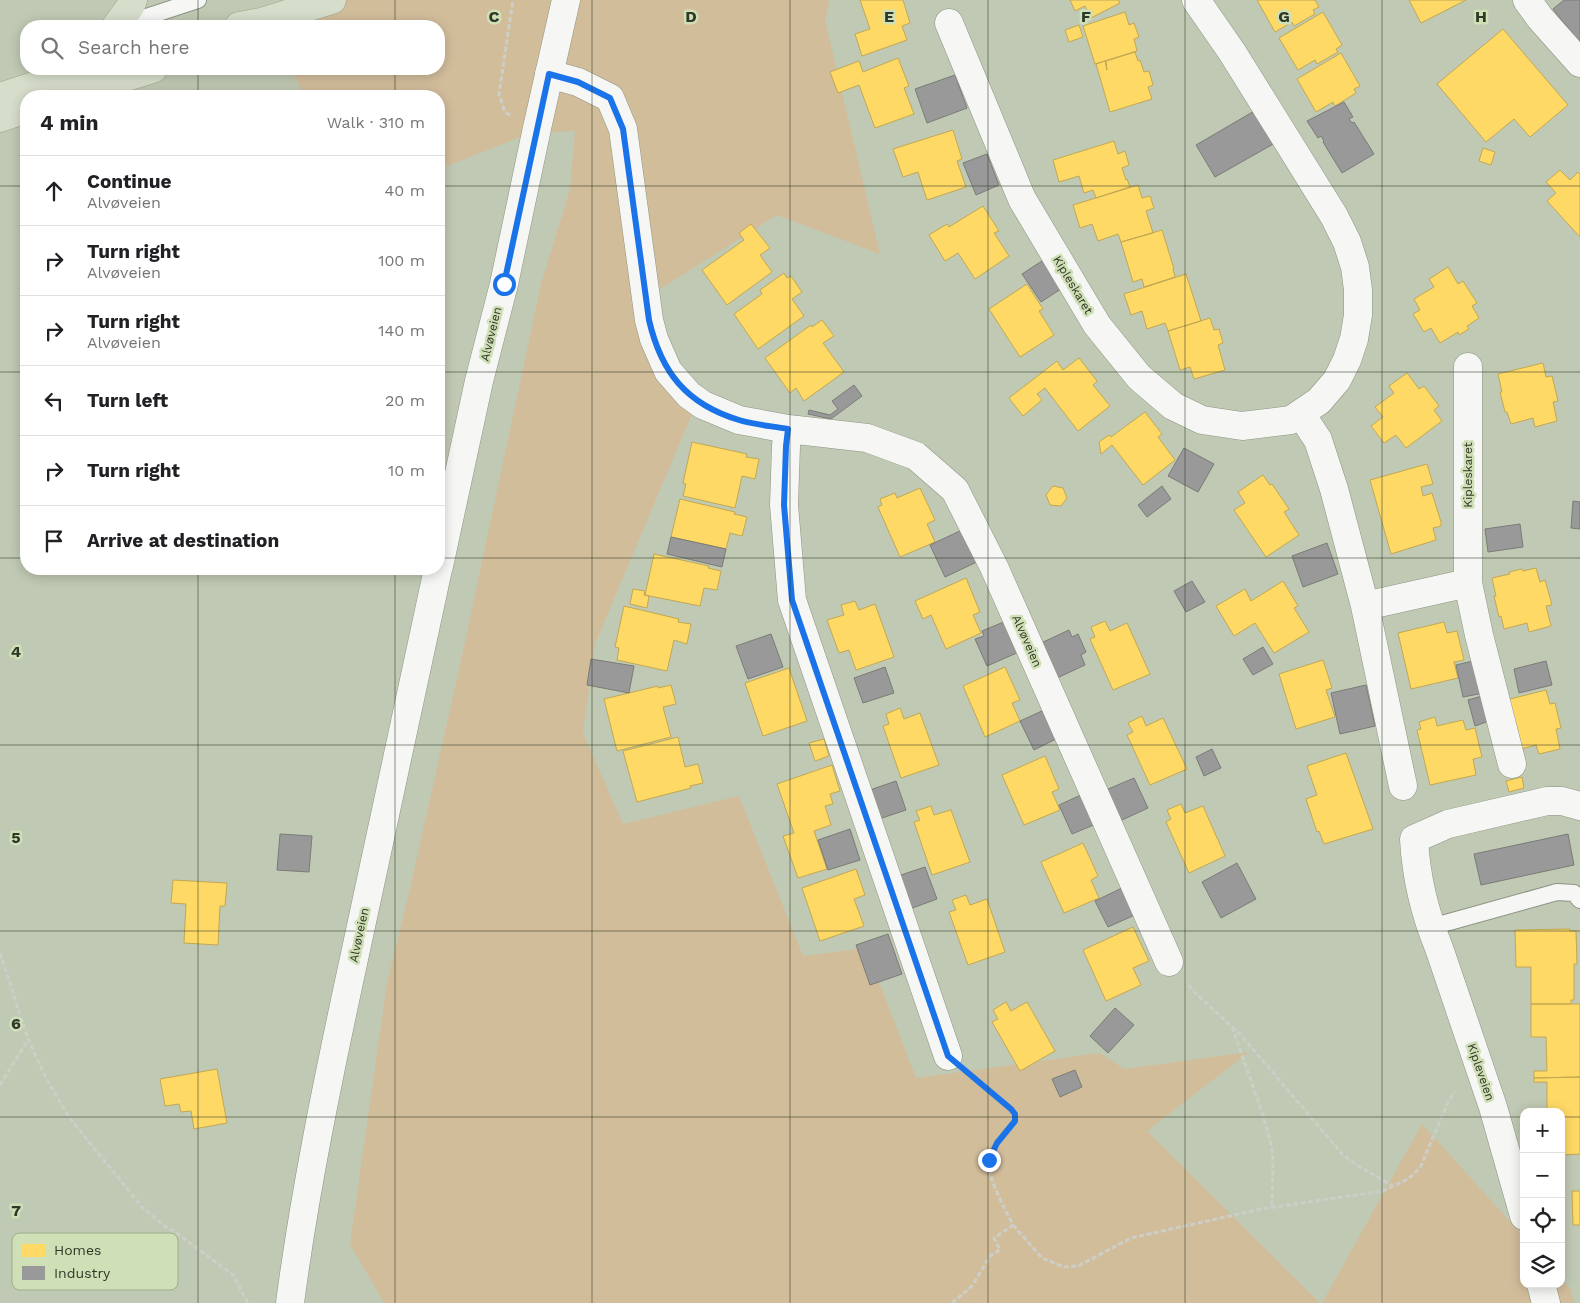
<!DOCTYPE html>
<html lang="en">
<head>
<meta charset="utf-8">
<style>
	body { margin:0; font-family:"Work Sans",sans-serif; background:#f2f2f2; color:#202124 }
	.controls { position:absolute; right:15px; bottom:15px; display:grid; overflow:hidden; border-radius:10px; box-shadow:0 2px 12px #0003 }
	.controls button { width:45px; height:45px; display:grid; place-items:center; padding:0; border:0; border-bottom:1px solid #e0e0e0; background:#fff; color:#202124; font:25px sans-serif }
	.stop { position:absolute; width:15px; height:15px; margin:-11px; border:4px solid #1a73e8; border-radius:50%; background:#fff }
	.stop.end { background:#1a73e8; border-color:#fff; box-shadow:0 1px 5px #0008 }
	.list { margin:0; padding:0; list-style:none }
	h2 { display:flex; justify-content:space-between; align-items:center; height:65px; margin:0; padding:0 20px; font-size:21px }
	h2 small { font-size:16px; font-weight:400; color:#757577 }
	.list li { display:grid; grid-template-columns:32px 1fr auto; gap:15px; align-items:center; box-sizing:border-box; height:70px; padding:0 20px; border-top:1px solid #e0e0e0 }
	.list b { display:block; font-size:19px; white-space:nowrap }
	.list p { margin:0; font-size:16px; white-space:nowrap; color:#757577 }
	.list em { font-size:16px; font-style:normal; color:#757577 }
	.icon { flex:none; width:28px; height:28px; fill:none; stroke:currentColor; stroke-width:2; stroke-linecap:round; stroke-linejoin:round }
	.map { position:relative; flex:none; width:1580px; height:1303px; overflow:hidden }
	.search { position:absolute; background:#fff; box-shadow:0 2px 12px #0003; left:20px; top:20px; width:425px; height:55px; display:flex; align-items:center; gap:12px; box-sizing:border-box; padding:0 18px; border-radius:20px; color:#757577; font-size:19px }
	.panel { position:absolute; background:#fff; box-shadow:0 2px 12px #0003; left:20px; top:90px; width:425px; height:485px; border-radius:20px }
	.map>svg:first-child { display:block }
	.green { fill:#d2bd9b }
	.homes { fill:#ffd966; stroke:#c1a853 }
	.industry { fill:#999; stroke:#7a7c77 }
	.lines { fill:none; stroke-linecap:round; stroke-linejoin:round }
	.lane-casing { stroke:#8d9483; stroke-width:18 }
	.street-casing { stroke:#8d9483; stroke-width:29 }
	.secondary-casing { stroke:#8d9483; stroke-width:29 }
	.highway-casing { stroke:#9ba489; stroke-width:29 }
	.path { stroke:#cccfc8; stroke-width:3; stroke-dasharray:5 2.5; stroke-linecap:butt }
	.lane { stroke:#f6f7f4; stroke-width:16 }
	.street { stroke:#f6f7f4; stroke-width:28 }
	.secondary { stroke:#f6f7f4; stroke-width:28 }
	.highway { stroke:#d7ddcb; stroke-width:28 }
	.route { stroke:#1a73e8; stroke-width:6 }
	.grid { fill:none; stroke:#313727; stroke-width:1; stroke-opacity:0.55 }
	.labels { text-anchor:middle; stroke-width:5; stroke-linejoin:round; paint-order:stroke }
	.street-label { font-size:12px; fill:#313727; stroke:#cfdfb6 }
	.key { fill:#cfdfb6; stroke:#a0ad8b; stroke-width:1 }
	.key-label { font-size:14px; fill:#313727 }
	.grid-label { font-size:16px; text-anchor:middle; font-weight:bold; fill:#313727; stroke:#cfdfb6; stroke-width:5; stroke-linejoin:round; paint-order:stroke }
</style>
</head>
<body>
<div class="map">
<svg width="1580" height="1303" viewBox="0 0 1580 1303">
	<rect width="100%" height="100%" fill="#c0c9b3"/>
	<path class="green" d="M305,0H830L825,20L880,254L777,215L649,296L695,407L595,644L583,733L623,824L739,796L803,956L866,948L916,1078L1100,1053L1124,1069L1249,1052L1147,1131L1320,1303H384L350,1244L387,983L408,897L460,665L541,284L570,189L575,131L531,133L439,169V96H305L292,71V69H439V26H300Z
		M1422,1124L1524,1237V1284H1561V1279L1571,1290L1574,1303H1322Z"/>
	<path class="homes" d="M860,0H903L910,23L902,26L907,40L862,56L855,34L870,29Z
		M1070,0H1118L1120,3L1091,18L1085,6L1075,11Z
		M1257,0H1315L1319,7L1313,10L1315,14L1294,26L1292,22L1275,32Z
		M1409,0H1466L1421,23Z
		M1125,12L1129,25L1134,23L1139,37L1134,39L1137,51L1095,64L1083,26Z
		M1323,12L1342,45L1336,49L1338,52L1317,64L1315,60L1298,70L1279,38Z
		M1079,25L1083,37L1069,42L1065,30Z
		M1503,29L1568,105L1530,137L1514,119L1486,142L1437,84Z
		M1135,52L1138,61L1140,60L1144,72L1149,71L1153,85L1148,87L1152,99L1110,112L1096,64L1105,61L1107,70L1106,61Z
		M1341,53L1360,86L1354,89L1356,93L1335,106L1333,102L1316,112L1297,79Z
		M898,58L909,86L904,88L914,114L875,128L859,85L838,93L830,72L859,61L863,72Z
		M953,130L962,159L957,161L966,187L927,200L918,172L903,177L893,149Z
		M1114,141L1118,154L1125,151L1129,165L1122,168L1126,180L1127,179L1130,187L1096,198L1093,190L1084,193L1079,176L1059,182L1053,160Z
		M1483,148L1495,152L1491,165L1479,161Z
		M1560,170L1570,180L1578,172L1580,174V237L1547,201L1556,193L1546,182Z
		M1138,185L1142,198L1150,196L1154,208L1146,211L1153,233L1121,242L1118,234L1098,241L1092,224L1080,228L1073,205Z
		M983,206L999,231L994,233L1009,256L975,279L958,253L945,261L929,235L947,224L949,227Z
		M751,224L770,248L760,255L772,272L727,305L702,270L744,240L739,233Z
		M1162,230L1174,269H1173L1175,277L1144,287L1142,279L1133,282L1121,242Z
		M1448,267L1458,284L1463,281L1477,303L1472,306L1479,318L1467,326L1469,329L1459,335L1458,332L1440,343L1431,328L1424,332L1413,314L1420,310L1414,299L1434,287L1429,279Z
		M784,273L787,278L791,276L802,292L792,299L804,316L758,349L734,314L762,294L760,290Z
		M1186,274L1201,321L1168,331L1165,323L1147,329L1142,311L1131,315L1124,294Z
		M1027,284L1043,309L1039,311L1054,335L1020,357L989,309Z
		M1210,318L1214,330L1219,329L1223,343L1218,345L1225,370L1194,379L1190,367L1180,370L1168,331Z
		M822,320L834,336L823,343L844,372L804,401L796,388L790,393L765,358L811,325L812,327Z
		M1079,358L1097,381L1093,385L1110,406L1078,431L1045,388L1037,394L1042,400L1023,416L1009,398L1057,361L1063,370Z
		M1543,363L1546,377L1552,376L1558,401L1553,402L1557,421L1535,427L1533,418L1511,424L1507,412H1505L1500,392H1502L1498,374Z
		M1407,373L1419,389L1424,386L1439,406L1434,410L1442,421L1406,448L1396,435L1384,443L1371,426L1383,417L1375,407L1394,393L1389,386Z
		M1145,412L1162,434L1158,437L1175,460L1143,485L1112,445L1101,454L1099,442L1109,435L1111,437Z
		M692,442L747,454L746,457L759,459L755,479L742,476L735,508L683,496L686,484L683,483Z
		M1427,464L1433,484L1421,487L1423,496L1432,493L1441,522V526L1433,528L1436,540L1391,554L1370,480Z
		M1263,475L1270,485L1272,484L1289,509L1284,512L1299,535L1266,557L1234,510L1245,503L1238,492Z
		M1053,486L1063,488L1067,498L1061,506L1050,505L1046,495Z
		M920,488L935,520L927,524L935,542L900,557L878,507L882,505L880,499L895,493L897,498Z
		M680,499L735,512L734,514L747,517L742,536L730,533L726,549L671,537Z
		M654,554L709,566L708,568L721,571L717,590L704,588L700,606L645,595Z
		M1536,568L1540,582L1545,580L1552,605L1546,606L1551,626L1529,632L1527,623L1504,629L1501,616L1499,617L1494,596H1496L1492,578L1510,574L1509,572L1522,569L1523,571Z
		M966,578L980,612L973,615L981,633L946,649L931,615L923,619L915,601Z
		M1283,581L1298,606L1294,608L1309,632L1274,653L1255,623L1234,636L1216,606L1245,589L1251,601Z
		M633,589L645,591L644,595L649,596L647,608L630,604Z
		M855,601L859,610L875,604L894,657L856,670L849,650L839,653L827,620L844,615L841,605Z
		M624,606L679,619L678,622L691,624L687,644L674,640L667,671L617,660L619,648L615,647Z
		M1105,621L1110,631L1127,623L1150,674L1113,690L1090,639L1095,637L1091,627Z
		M1444,622L1447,633L1457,631L1464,660L1454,662L1458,678L1411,689L1398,633Z
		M1323,660L1332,688L1326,690L1335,717L1296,729L1279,674Z
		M1005,667L1020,700L1012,703L1020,721L985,737L963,686Z
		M789,668L807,721L763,736L745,683Z
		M671,685L676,704L663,707L671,737L617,751L604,699L658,686V688Z
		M1546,690L1550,704L1555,703L1561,728L1556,729L1560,749L1539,754L1536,745L1514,751L1502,701Z
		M900,708L904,719L920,713L939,765L901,778L883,726L889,724L886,714Z
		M1142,716L1146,726L1163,718L1187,769L1150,785L1127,735L1133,732L1128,723Z
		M1435,717L1437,726L1463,720L1466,730L1475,728L1482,757L1473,759L1476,775L1430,785L1417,730L1421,729L1419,722Z
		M678,737L685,767L698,764L703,783L690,786L691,788L637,802L623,751Z
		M824,739L829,756L815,761L809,743Z
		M1346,753L1373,829L1324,844L1319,831L1317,832L1306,799L1317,795L1307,766Z
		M1045,756L1059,789L1052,792L1060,810L1024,825L1002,775Z
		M832,765L840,791L830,794L833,804L825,806L831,825L814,831L827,869L798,878L783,836L794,833L777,784Z
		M1522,777L1524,788L1509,792L1506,781Z
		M1181,804L1185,813L1203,806L1225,856L1189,873L1166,822L1171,819L1167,810Z
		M931,806L934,815L951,810L970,862L932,875L914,822L920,820L916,811Z
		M1083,843L1098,876L1091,880L1099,898L1064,913L1041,862Z
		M856,869L865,895L854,899L864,926L820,941L802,888Z
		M173,880L227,883L225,906H220L218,945L184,943L186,904L171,903Z
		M966,895L970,905L987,899L1005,952L968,965L949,912L956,910L952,900Z
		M1133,927L1149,961L1133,968L1141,985L1106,1001L1083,950Z
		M1570,929V931H1576L1577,964H1574V1000H1571V1004H1531V967H1516L1515,930Z
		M1006,1002L1011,1011L1027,1002L1055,1051L1020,1071L992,1022L998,1019L993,1010Z
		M1531,1004H1580V1077L1534,1078V1071H1547L1546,1037H1531Z
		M217,1069L227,1123L194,1129L191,1111L181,1112L179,1104L165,1106L160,1079Z
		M1580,1077V1154L1561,1155L1562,1111H1547V1082H1534V1078Z
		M1572,1191H1580V1225H1573Z"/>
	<path class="industry" d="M1564,0H1580V43L1553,9Z
		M955,75L967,108L927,123L915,89Z
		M1344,102L1353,117L1349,119L1352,123L1354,122L1374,154L1342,173L1323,142L1324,141L1321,136L1318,138L1307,121Z
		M1256,110L1275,143L1215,177L1196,145Z
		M987,154L999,185L976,195L963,163Z
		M1045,259L1064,287L1041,302L1022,274Z
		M854,385L862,396L831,419L808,414L809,410L830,415L838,409L832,401Z
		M1184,448L1214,464L1198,492L1168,476Z
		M1162,486L1171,499L1147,517L1138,505Z
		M1573,501L1580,502V529L1571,528Z
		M1520,524L1523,547L1488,552L1485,529Z
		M964,529L979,561L945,577L930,545Z
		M671,537L726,549L722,567L667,554Z
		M1327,543L1338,574L1303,587L1292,556Z
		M1192,581L1205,602L1186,612L1174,591Z
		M1006,621L1019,652L987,666L975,639L984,636L982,631Z
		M1069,630L1072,637L1078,634L1086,652L1081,655L1085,665L1055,679L1039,644Z
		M771,634L783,667L748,679L736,646Z
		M1263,647L1273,664L1253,675L1243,659Z
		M591,659L634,666L629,693L587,685Z
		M1477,660L1484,693L1463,697L1456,665Z
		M1546,661L1552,685L1519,693L1514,669Z
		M885,667L894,693L863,703L854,678Z
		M1366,685L1375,726L1340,734L1331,693Z
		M1482,696L1489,721L1475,726L1468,700Z
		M1044,710L1058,738L1034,750L1020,721Z
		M1212,749L1221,768L1204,776L1196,757Z
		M1134,778L1148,808L1120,821L1106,790Z
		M896,781L906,810L876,820L867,791Z
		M1083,794L1096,824L1072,834L1059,805Z
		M850,829L860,860L828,870L818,840Z
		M280,834L312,836L309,872L277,870Z
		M1568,834L1574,865L1481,885L1474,854Z
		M1237,863L1256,899L1221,918L1202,882Z
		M925,867L937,899L907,910L895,877Z
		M1124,887L1137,914L1108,927L1095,901Z
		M888,934L902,974L870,985L856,945Z
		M1115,1008L1134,1025L1108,1053L1090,1036Z
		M1075,1070L1082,1087L1060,1097L1052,1079Z"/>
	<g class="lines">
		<defs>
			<path id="lane" d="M119,26L198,0
				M1431,930L1442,924L1557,892L1574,893L1580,900"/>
			<path id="street" d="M1527,0L1540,18L1580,63
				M949,23L1022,199L1097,325L1139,377L1173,406L1202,420L1242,426L1291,420L1319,401L1337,380L1347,360L1354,339L1358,315V290L1355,267L1347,242L1334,216L1232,52L1196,0
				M549,74L578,82L610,98L623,129L649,320L654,339L668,371L689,395L703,405L739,420L788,429L867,438L916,456L955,490L994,567L1169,962
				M1468,367V583L1479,635L1512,764
				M1301,414L1318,440L1334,489L1365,606L1403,786
				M788,429L786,446L784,505L792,600L948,1056
				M1365,606L1468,583
				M1524,1216L1493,1107L1439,948C1425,914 1416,876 1414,839L1448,824L1547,801H1562L1580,806
				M1541,1284L1546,1303"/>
			<path id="secondary" d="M439,566L479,381L504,284L537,128L566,0
				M290,1303C305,1190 328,1079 352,968C380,835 409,702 438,569"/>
			<path id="highway" d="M116,26L130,7L133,0
				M239,26L261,22L332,0
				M66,96L153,69
				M0,97L86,69
				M0,118L26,109"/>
		</defs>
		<use href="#lane" class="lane-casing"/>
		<use href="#street" class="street-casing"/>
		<use href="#secondary" class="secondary-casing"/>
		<use href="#highway" class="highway-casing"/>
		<path class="path" d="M510,115L505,112L499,94L513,0
			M0,953L28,1039L47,1080L69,1117L142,1207L166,1227L177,1233L233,1275L248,1303
			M1189,985L1192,990L1241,1035L1343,1155L1357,1165L1393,1186
			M1232,1027L1263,1115L1272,1148L1273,1163L1272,1207
			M0,1085L28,1040
			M1013,1225L1042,1258L1064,1267L1078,1266L1131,1238L1261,1209L1383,1191L1408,1179L1420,1168L1449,1100L1455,1092
			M952,1303L972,1286L991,1255L1000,1250L994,1238L1013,1225C1006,1211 985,1173 989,1159C993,1145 1012,1129 1015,1120C1016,1115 1013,1112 1011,1109L972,1075"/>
		<use href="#lane" class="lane"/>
		<use href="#street" class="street"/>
		<use href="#secondary" class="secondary"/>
		<use href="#highway" class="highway"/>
	</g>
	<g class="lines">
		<path class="route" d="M504,284L549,74L578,82L610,98L623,129L649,320C661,372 686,404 739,420C755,425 772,426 788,429L786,446L784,505L792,600L948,1056L1011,1109L1015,1114V1121L997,1143L989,1160"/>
	</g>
	<path class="grid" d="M198,0V26M395,0V26M592,0V1303M790,0V1303M988,0V1303M1185,0V1303M1382,0V1303M198,69V96M395,69V96M0,186H26M439,186H1580M0,372H26M439,372H1580M0,558H26M439,558H1580M198,569V1303M395,569V1303M0,745H1580M0,931H1580M0,1117H1524M1561,1117H1580"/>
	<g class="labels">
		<g class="street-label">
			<text transform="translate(1073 285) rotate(59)" y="4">Kipleskaret</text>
			<text transform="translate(491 334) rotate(-76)" y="4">Alvøveien</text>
			<text transform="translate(1468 475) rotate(-90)" y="4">Kipleskaret</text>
			<text transform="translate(1027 641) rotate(66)" y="4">Alvøveien</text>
			<text transform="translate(359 935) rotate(-78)" y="4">Alvøveien</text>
			<text transform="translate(1481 1072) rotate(71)" y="4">Kipleveien</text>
		</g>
	</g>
	<rect x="12" y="1233" width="166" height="57" rx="8" class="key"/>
	<rect x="22" y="1244" width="23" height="13" fill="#ffd966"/>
	<rect x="22" y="1266" width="23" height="14" fill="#999"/>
	<g class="key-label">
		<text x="54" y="1255">Homes</text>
		<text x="54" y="1278">Industry</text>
	</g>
	<g class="grid-label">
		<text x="494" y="22">C</text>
		<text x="691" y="22">D</text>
		<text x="889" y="22">E</text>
		<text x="1086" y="22">F</text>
		<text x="1284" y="22">G</text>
		<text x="1481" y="22">H</text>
		<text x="16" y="657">4</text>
		<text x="16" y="843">5</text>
		<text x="16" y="1029">6</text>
		<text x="16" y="1216">7</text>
	</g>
</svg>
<div class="controls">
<button>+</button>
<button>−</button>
<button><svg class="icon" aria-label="locate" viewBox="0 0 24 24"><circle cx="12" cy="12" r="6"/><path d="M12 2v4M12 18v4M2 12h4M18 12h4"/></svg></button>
<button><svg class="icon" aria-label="layers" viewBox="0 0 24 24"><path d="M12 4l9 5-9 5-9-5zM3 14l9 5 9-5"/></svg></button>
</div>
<div class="stop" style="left:504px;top:284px"></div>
<div class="stop end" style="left:989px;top:1160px"></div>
<div class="search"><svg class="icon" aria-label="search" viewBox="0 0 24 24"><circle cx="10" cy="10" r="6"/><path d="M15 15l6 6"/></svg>Search here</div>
<section class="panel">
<h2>4 min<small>Walk · 310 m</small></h2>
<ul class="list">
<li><svg class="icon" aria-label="ahead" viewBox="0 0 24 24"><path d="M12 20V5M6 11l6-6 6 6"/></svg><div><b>Continue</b><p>Alvøveien</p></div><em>40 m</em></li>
<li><svg class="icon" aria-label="right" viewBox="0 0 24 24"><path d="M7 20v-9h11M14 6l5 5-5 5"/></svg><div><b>Turn right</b><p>Alvøveien</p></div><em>100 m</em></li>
<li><svg class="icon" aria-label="right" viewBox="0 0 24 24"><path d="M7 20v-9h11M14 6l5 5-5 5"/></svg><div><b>Turn right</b><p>Alvøveien</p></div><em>140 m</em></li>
<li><svg class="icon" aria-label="left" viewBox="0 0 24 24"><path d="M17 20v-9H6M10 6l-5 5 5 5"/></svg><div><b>Turn left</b></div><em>20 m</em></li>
<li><svg class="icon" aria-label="right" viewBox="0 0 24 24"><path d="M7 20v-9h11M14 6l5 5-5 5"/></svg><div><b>Turn right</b></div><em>10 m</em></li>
<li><svg class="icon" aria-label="arrive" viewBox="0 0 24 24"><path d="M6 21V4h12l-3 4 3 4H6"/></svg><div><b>Arrive at destination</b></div></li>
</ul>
</section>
</div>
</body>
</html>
